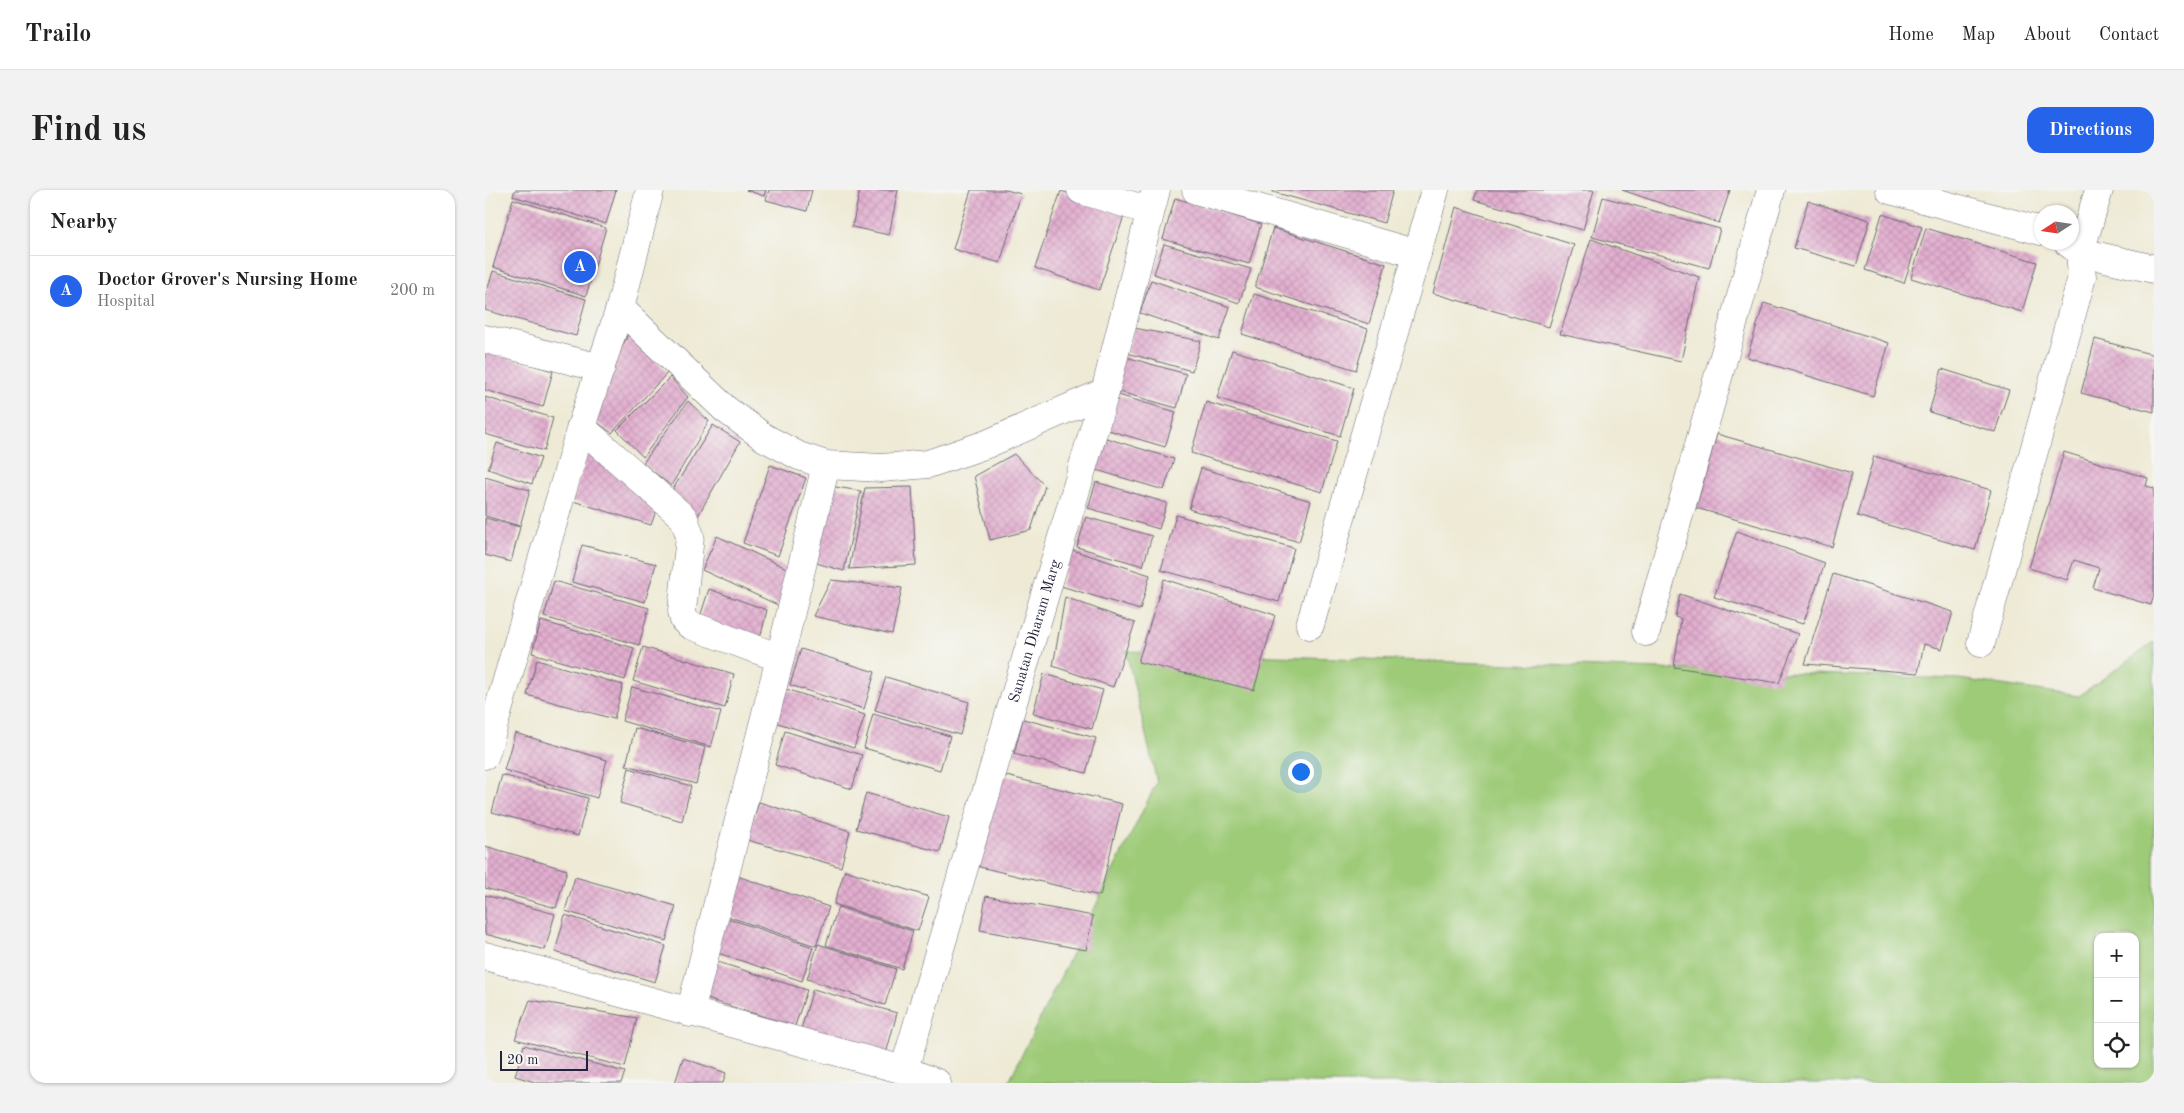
<!DOCTYPE html>
<html lang="en">
<head>
<meta charset="utf-8">
<style>
	body { margin:0; font-family:"Old Standard TT",serif; background:#f2f2f2; color:#222 }
	.controls { position:absolute; right:15px; bottom:15px; display:grid; overflow:hidden; border-radius:10px; box-shadow:0 1px 4px #0004 }
	.controls button { width:45px; height:45px; display:grid; place-items:center; padding:0; border:0; border-bottom:1px solid #e0e0e0; background:#fff; color:#222; font:25px sans-serif }
	.compass { position:absolute; left:1549px; top:15px; width:45px; height:45px; border-radius:50%; background:#fff; box-shadow:0 1px 4px #0004; rotate:258deg }
	.scale { position:absolute; left:15px; bottom:12px; width:88px; box-sizing:border-box; padding-left:5px; border:2px solid #22223b; border-top:0; font-size:14px; line-height:18px; white-space:nowrap; color:#22223b; -webkit-text-stroke:4px #f6f6f2; paint-order:stroke }
	.you { position:absolute; left:815px; top:581px; width:18px; height:18px; margin:-12px; border:4px solid #fff; border-radius:50%; background:#1a73e8; box-shadow:0 0 0 8px #1a73e833 }
	.badge { display:grid; place-items:center; width:32px; height:32px; border-radius:50%; background:#2563eb; color:#fff; font-size:16px; font-weight:700 }
	.pin { position:absolute; translate:-50% -50%; border:2px solid #fff; box-shadow:0 1px 5px #0006 }
	.list { margin:0; padding:0; list-style:none }
	h2 { display:flex; justify-content:space-between; align-items:center; height:65px; margin:0; padding:0 20px; font-size:21px }
	h2 small { font-size:16px; font-weight:400; color:#767676 }
	.list li { display:grid; grid-template-columns:32px 1fr auto; gap:15px; align-items:center; box-sizing:border-box; height:70px; padding:0 20px; border-top:1px solid #e0e0e0 }
	.list b { display:block; font-size:19px; white-space:nowrap }
	.list p { margin:0; font-size:16px; white-space:nowrap; color:#767676 }
	.list em { font-size:16px; font-style:normal; color:#767676 }
	.icon { flex:none; width:28px; height:28px; fill:none; stroke:currentColor; stroke-width:2; stroke-linecap:round; stroke-linejoin:round }
	.map { position:relative; flex:none; width:1669px; height:893px; overflow:hidden; border-radius:15px }
	header { display:flex; align-items:center; gap:30px; box-sizing:border-box; height:70px; padding:0 25px; background:#fff; border-bottom:1px solid #e0e0e0 }
	header strong { font-size:24px }
	nav { display:flex; gap:28px; margin-inline-start:auto; font-size:18px }
	.intro { display:flex; align-items:center; justify-content:space-between; box-sizing:border-box; height:120px; padding:0 30px }
	h1 { margin:0; font-size:35px }
	.button { padding:12px 22px; border-radius:15px; background:#2563eb; color:#fff; font-size:18px; font-weight:700 }
	main { display:flex; gap:30px; padding:0 30px }
	aside { flex:1; background:#fff; border-radius:15px; box-shadow:0 1px 4px #0004 }
	.map>svg:first-child { display:block }
	.grass { fill:#9ecb78; stroke:#60765a; fill-rule:evenodd }
	.building { fill:url(#building-cross-hatch) }
	.lines { fill:none; stroke-linecap:round; stroke-linejoin:round }
	.minor-casing { stroke:#696871; stroke-width:29 }
	.minor { stroke:#fff; stroke-width:28 }
	.labels { text-anchor:middle; stroke-width:4.5; stroke-linejoin:round; paint-order:stroke }
	.street-label { font-size:15px; fill:#22223b; stroke:#f6f6f2 }
</style>
</head>
<body>
<header>
<strong>Trailo</strong>
<nav><a>Home</a><a>Map</a><a>About</a><a>Contact</a></nav>
</header>
<div class="intro"><h1>Find us</h1><a class="button">Directions</a></div>
<main>
<aside>
<h2>Nearby<small></small></h2>
<ul class="list">
<li><span class="badge">A</span><div><b>Doctor Grover's Nursing Home</b><p>Hospital</p></div><em>200 m</em></li>
</ul>
</aside>
<div class="map">
<svg width="1669" height="893" viewBox="0 0 1669 893">
	<defs>
		<pattern id="building-cross-hatch" width="8" height="8" patternUnits="userSpaceOnUse" patternTransform="scale(1.25)"><rect width="8" height="8" fill="#e2aecf"/><path d="M0 0l8 8M0 8l8-8" fill="none" stroke="#c295b3"/></pattern>
	</defs>
	<rect width="100%" height="100%" fill="#f6f6f2"/>
	<filter id="ink" filterUnits="userSpaceOnUse"><feTurbulence type="fractalNoise" baseFrequency=".02" numOctaves="2"/><feDisplacementMap in="SourceGraphic" scale="10" xChannelSelector="R" yChannelSelector="G"/><feConvolveMatrix kernelMatrix="1 2 1 2 8 2 1 2 1" color-interpolation-filters="sRGB"/></filter>
	<filter id="wash" filterUnits="userSpaceOnUse"><feTurbulence type="fractalNoise" baseFrequency=".0096" numOctaves="4" result="noise"/><feDisplacementMap in="SourceGraphic" scale="20" xChannelSelector="R" yChannelSelector="G"/><feGaussianBlur stdDeviation="1.12" result="paint"/><feColorMatrix in="noise" values="0 0 0 0 0 0 0 0 0 0 0 0 0 0 0 0 0 1.4 0 .05"/><feComposite in="paint" operator="in"/></filter>
	<g filter="url(#wash)">
		<rect width="100%" height="100%" fill="#eeead5"/>
		<path class="grass" d="M1669,452V893H523L672,592L641,461L1474,489L1594,506ZM1613,747H1650V874H1613Z"/>
		<g id="blocks">
			<path class="building" d="M30,0H131L121,34L28,6Z
				M261,0H281L279,6Z
				M284,0H327L322,21L281,10Z
				M375,0H413L404,45L367,37Z
				M486,0H521L536,4L515,73L468,59Z
				M788,0H908L899,33L788,2Z
				M992,0H1109L1098,40L989,10Z
				M1137,0H1245L1234,33Z
				M576,1L640,23L614,100L550,78Z
				M1118,7L1235,39L1224,78L1107,47Z
				M690,8L776,34L764,74L678,49Z
				M28,9L121,38L101,106L8,77Z
				M1323,11L1385,30L1371,76L1309,58Z
				M971,17L1089,55L1064,137L948,103Z
				M1397,24L1437,37L1419,93L1380,80Z
				M788,38L901,74L884,134L770,97Z
				M1441,38L1552,72L1537,122L1426,88Z
				M1106,49L1214,87L1196,171L1075,144Z
				M679,54L766,79L754,113L669,84Z
				M8,81L101,109L91,146L0,120V108Z
				M666,90L745,117L734,150L655,123Z
				M769,104L883,139L871,180L757,144Z
				M1279,113L1404,153L1388,206L1262,167Z
				M649,138L716,151L707,181L642,163Z
				M144,142L182,183L127,243L105,227Z
				M1610,149L1669,165V222L1596,203Z
				M747,160L869,198L855,246L732,208Z
				M0,161L68,181L58,217L0,200Z
				M634,165L701,184L692,218L624,199Z
				M1457,179L1524,200L1510,242L1444,222Z
				M185,187L203,207L158,267L132,240Z
				M623,202L691,222L680,257L613,237Z
				M0,207L68,228L59,261L0,244Z
				M203,211L224,231L186,296L158,273Z
				M721,212L852,251L837,302L706,263Z
				M228,235L255,252L211,329L183,307Z
				M1232,244L1367,283L1347,357L1211,318Z
				M621,248L689,269L679,300L611,280Z
				M12,253L56,268L47,294L3,279Z
				M103,261L174,313L166,335L88,311Z
				M1579,262L1663,288L1661,296L1669,298V405L1666,415L1608,398L1614,378L1589,370L1582,390L1544,378Z
				M529,264L560,296L546,340L505,350L489,286Z
				M1389,266L1506,300L1490,360L1372,326Z
				M285,275L321,288L293,366L258,353Z
				M716,278L826,311L814,352L704,319Z
				M0,287L45,300L35,336L0,326Z
				M611,292L682,313L674,339L603,318Z
				M344,296L376,301L359,381L324,371Z
				M427,297L431,375L364,379L380,298Z
				M691,325L809,358L794,412L676,380Z
				M601,327L667,346L658,376L592,357Z
				M0,328L35,337L26,372L0,365Z
				M1252,341L1340,373L1318,434L1229,407Z
				M232,346L310,382L295,416L217,380Z
				M97,355L171,374L160,412L87,392Z
				M587,360L665,385L655,420L576,396Z
				M1348,384L1468,422L1457,459L1439,454L1433,483L1320,474Z
				M679,389L790,425L769,500L653,472Z
				M346,390L417,398L407,444L328,426Z
				M69,391L164,418L154,455L59,427Z
				M224,399L282,420L275,449L213,433Z
				M1195,404L1313,444L1294,493L1189,477L1196,429L1190,427Z
				M580,407L650,433L628,497L568,476Z
				M56,431L149,458L140,490L47,463Z
				M158,457L249,484L240,518L148,491Z
				M316,459L390,482L379,519L305,495Z
				M52,470L138,495L129,529L42,505Z
				M559,484L618,500L607,539L548,523Z
				M401,487L484,512L475,545L390,520Z
				M147,497L236,522L226,557L137,531Z
				M295,497L380,525L369,558L284,530Z
				M388,524L465,546L455,580L379,558Z
				M538,529L611,548L601,583L529,564Z
				M150,538L220,557L211,594L141,575Z
				M300,541L377,565L367,599L290,575Z
				M30,543L122,570L112,608L19,580Z
				M144,578L206,596L197,631L135,613Z
				M513,584L637,614L615,706L491,676Z
				M17,585L103,608L93,646L7,622Z
				M381,603L464,627L455,662L371,639Z
				M274,612L365,641L356,677L262,650Z
				M0,656L82,680L71,718L0,698Z
				M360,680L444,707L433,741L349,714Z
				M249,685L344,717L331,756L236,724Z
				M90,687L191,716L181,751L80,721Z
				M0,705L70,724L60,760L0,744Z
				M501,706L608,726L601,760L495,740Z
				M353,717L428,741L417,779L341,755Z
				M80,725L181,756L170,792L70,762Z
				M236,726L328,757L317,791L224,760Z
				M333,754L411,779L400,815L322,789Z
				M223,769L322,800L310,836L212,806Z
				M328,799L412,823L401,864L316,839Z
				M45,810L152,828L140,877L30,849Z
				M39,855L140,882L136,893H53L30,886Z
				M198,868L241,883L238,893H190Z"/>
		</g>
	</g>
	<g filter="url(#ink)">
		<use href="#blocks" fill-opacity="0" stroke="#696871" stroke-width="1"/>
		<g class="lines">
			<defs>
				<g id="minor">
					<path d="M596,0L665,21"/>
					<path d="M711,0L932,64"/>
					<path d="M1405,0L1556,41"/>
					<path d="M1614,0L1595,62L1669,79"/>
					<path d="M135,118L240,219L280,248L314,266L341,275L397,278L443,274L502,254L620,202"/>
					<path d="M0,149L116,178"/>
					<path d="M96,237L199,328L205,346L197,421L199,430L205,435L295,468"/>
					<path d="M825,435L950,0"/>
					<path d="M1161,442L1286,0"/>
					<path d="M1496,453L1597,87L1595,62L1582,52"/>
					<path d="M0,565L96,237L135,118L165,0"/>
					<path d="M0,766L419,880L452,893"/>
					<path d="M205,823L295,468L341,275"/>
					<path id="s1" d="M419,880L620,202L671,0"/>
				</g>
			</defs>
			<use href="#minor" class="minor-casing"/>
			<use href="#minor" class="minor"/>
		</g>
	</g>
	<g class="labels">
		<g class="street-label">
			<text dy="5" stroke="none"><textPath href="#s1" startOffset="458">Sanatan Dharam Marg</textPath></text>
		</g>
	</g>
</svg>
<div class="controls">
<button>+</button>
<button>−</button>
<button><svg class="icon" aria-label="locate" viewBox="0 0 24 24"><circle cx="12" cy="12" r="6"/><path d="M12 2v4M12 18v4M2 12h4M18 12h4"/></svg></button>
</div>
<svg class="compass" viewBox="-18 -18 36 36"><path d="M0-13l5 13h-10z" fill="#e53935"/><path d="M0 13l5-13h-10z" fill="#767676"/></svg>
<div class="scale">20 m</div>
<div class="you"></div>
<div class="pin badge" style="left:95px;top:77px">A</div>
</div>
</main>
</body>
</html>
